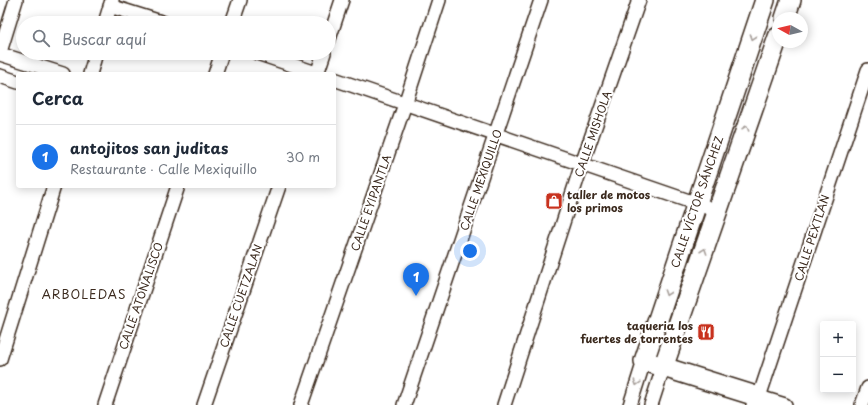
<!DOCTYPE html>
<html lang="es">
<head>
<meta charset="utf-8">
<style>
	body { margin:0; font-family:"Playpen Sans",sans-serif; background:#f6f6f7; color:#1f2937 }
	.controls { position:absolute; right:12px; bottom:12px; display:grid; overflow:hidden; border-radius:4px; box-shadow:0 2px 10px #0003 }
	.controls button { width:36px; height:36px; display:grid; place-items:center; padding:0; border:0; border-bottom:1px solid #e0e1e3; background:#fff; color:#1f2937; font:20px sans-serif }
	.compass { position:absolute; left:772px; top:12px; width:36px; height:36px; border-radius:50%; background:#fff; box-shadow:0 2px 10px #0003; rotate:278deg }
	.you { position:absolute; left:470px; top:251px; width:14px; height:14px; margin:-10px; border:3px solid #fff; border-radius:50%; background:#1a73e8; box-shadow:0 0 0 6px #1a73e833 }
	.badge { display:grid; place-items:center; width:26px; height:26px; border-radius:50%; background:#1a73e8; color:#fff; font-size:13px; font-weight:700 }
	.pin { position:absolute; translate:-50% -33px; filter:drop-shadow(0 1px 2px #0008) }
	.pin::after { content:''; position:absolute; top:21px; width:14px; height:12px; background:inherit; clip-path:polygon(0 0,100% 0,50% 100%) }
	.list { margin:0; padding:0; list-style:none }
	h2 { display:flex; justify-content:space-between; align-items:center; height:52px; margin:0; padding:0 16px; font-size:17px }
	h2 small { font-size:13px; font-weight:400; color:#747a83 }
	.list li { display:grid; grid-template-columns:26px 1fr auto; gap:12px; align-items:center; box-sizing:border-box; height:64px; padding:0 16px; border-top:1px solid #e0e1e3 }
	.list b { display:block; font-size:15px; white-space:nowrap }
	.list p { margin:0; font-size:13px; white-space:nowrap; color:#747a83 }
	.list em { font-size:13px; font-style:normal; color:#747a83 }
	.icon { flex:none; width:22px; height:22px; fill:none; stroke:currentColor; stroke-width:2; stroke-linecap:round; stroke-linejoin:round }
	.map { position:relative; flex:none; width:868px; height:405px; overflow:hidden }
	.search { position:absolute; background:#fff; box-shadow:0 2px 10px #0003; left:16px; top:16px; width:320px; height:44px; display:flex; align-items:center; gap:10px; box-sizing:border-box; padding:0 14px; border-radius:22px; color:#747a83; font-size:15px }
	.panel { position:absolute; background:#fff; box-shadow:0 2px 10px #0003; left:16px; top:72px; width:320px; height:116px; border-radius:4px }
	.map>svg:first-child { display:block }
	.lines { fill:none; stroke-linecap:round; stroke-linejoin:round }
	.street-casing { stroke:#3b2a1e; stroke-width:16 }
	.secondary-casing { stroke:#3b2a1e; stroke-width:22 }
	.street { stroke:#fff; stroke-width:13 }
	.secondary { stroke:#fff; stroke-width:19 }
	.oneway { stroke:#a79f9a }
	.labels { text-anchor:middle; stroke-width:4; stroke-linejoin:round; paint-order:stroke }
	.street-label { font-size:11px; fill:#3b2a1e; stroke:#fff }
	.poi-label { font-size:11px; font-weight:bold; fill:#3b2a1e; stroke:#fff; text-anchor:start }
	.neighbourhood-label { font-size:12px; letter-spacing:1px; fill:#3b2a1e; stroke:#fff }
</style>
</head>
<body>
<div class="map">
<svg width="868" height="405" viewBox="0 0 868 405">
	<rect width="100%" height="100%" fill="#fff"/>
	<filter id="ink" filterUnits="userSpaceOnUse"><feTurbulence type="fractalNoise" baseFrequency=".025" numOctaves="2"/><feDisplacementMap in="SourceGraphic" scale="8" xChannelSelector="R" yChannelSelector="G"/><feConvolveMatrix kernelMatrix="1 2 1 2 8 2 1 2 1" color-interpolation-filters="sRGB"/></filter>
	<g filter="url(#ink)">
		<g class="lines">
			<defs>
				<path id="street" d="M110,6L164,23
					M105,23L112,0
					M232,23L240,0
					M329,39L342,0
					M0,52L16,0
					M257,53L319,74
					M0,54L63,74
					M90,74L96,53
					M215,74L222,53
					M317,74L324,53
					M0,76L18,82
					M334,79L718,211
					M0,359L54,186
					M105,405L178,186
					M204,405L279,186
					M301,405L405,104L439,0
					M404,405L541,0
					M504,405L582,164L639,0
					M630,405L644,361
					M651,405L663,368
					M785,405L759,397L868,70
					M862,405L868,388"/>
				<path id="secondary" d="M785,18L791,0
					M663,368L778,37
					M756,405L759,397L644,361L765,0"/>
			</defs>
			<use href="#street" class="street-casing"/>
			<use href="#secondary" class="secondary-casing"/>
			<use href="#street" class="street"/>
			<use href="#secondary" class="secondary"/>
		</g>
		<defs><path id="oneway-chevron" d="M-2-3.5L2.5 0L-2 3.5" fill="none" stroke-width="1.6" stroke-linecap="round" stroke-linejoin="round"/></defs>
		<g class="oneway">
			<use href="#oneway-chevron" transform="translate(753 37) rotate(109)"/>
			<use href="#oneway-chevron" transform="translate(746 128) rotate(-71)"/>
			<use href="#oneway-chevron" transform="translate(704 251) rotate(-71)"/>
			<use href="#oneway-chevron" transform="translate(667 293) rotate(109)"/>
			<use href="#oneway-chevron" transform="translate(637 383) rotate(108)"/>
		</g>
	</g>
	<defs>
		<symbol id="shop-square" viewBox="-11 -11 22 22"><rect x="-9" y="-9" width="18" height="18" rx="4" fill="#c8321e" stroke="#fff"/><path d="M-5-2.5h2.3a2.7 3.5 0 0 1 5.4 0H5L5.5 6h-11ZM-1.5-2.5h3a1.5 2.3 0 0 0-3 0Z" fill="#fff"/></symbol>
		<symbol id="restaurant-square" viewBox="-11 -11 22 22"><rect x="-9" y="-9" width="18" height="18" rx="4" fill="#c8321e" stroke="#fff"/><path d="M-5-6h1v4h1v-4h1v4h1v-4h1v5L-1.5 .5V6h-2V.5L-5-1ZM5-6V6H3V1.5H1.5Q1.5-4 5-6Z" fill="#fff"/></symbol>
	</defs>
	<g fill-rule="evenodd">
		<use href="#shop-square" x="544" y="191" width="20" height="20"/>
		<use href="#restaurant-square" x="696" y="322" width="20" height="20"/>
	</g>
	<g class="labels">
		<g class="street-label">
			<text transform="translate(593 134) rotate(-71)" y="4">CALLE MISHOLA</text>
			<text transform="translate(481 180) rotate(-71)" y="4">CALLE MEXIQUILLO</text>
			<text transform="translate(697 202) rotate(-71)" y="4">CALLE VÍCTOR SÁNCHEZ</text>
			<text transform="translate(371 203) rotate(-71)" y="4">CALLE EYIPANTLA</text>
			<text transform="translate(812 238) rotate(-72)" y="4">CALLE PEXTLAN</text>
			<text transform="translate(141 296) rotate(-71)" y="4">CALLE ATONALISCO</text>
			<text transform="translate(241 296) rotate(-71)" y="4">CALLE CUETZALAN</text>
		</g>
		<g class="poi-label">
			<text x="567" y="199">taller de motos<tspan x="567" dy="13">los primos</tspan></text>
			<text x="693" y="330" text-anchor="end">taqueria los<tspan x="693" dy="13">fuertes de torrentes</tspan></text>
		</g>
		<g class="neighbourhood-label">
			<text x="84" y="299">ARBOLEDAS</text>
		</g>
	</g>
</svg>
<div class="controls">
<button>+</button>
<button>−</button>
</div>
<svg class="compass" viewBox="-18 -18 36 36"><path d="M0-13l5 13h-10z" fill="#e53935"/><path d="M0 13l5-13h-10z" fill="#747a83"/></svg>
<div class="you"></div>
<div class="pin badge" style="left:416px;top:296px">1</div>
<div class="search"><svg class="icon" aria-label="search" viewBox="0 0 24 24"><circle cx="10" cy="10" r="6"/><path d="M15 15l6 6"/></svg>Buscar aquí</div>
<section class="panel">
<h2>Cerca<small></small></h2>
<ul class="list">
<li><span class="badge">1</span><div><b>antojitos san juditas</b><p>Restaurante · Calle Mexiquillo</p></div><em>30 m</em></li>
</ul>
</section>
</div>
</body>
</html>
